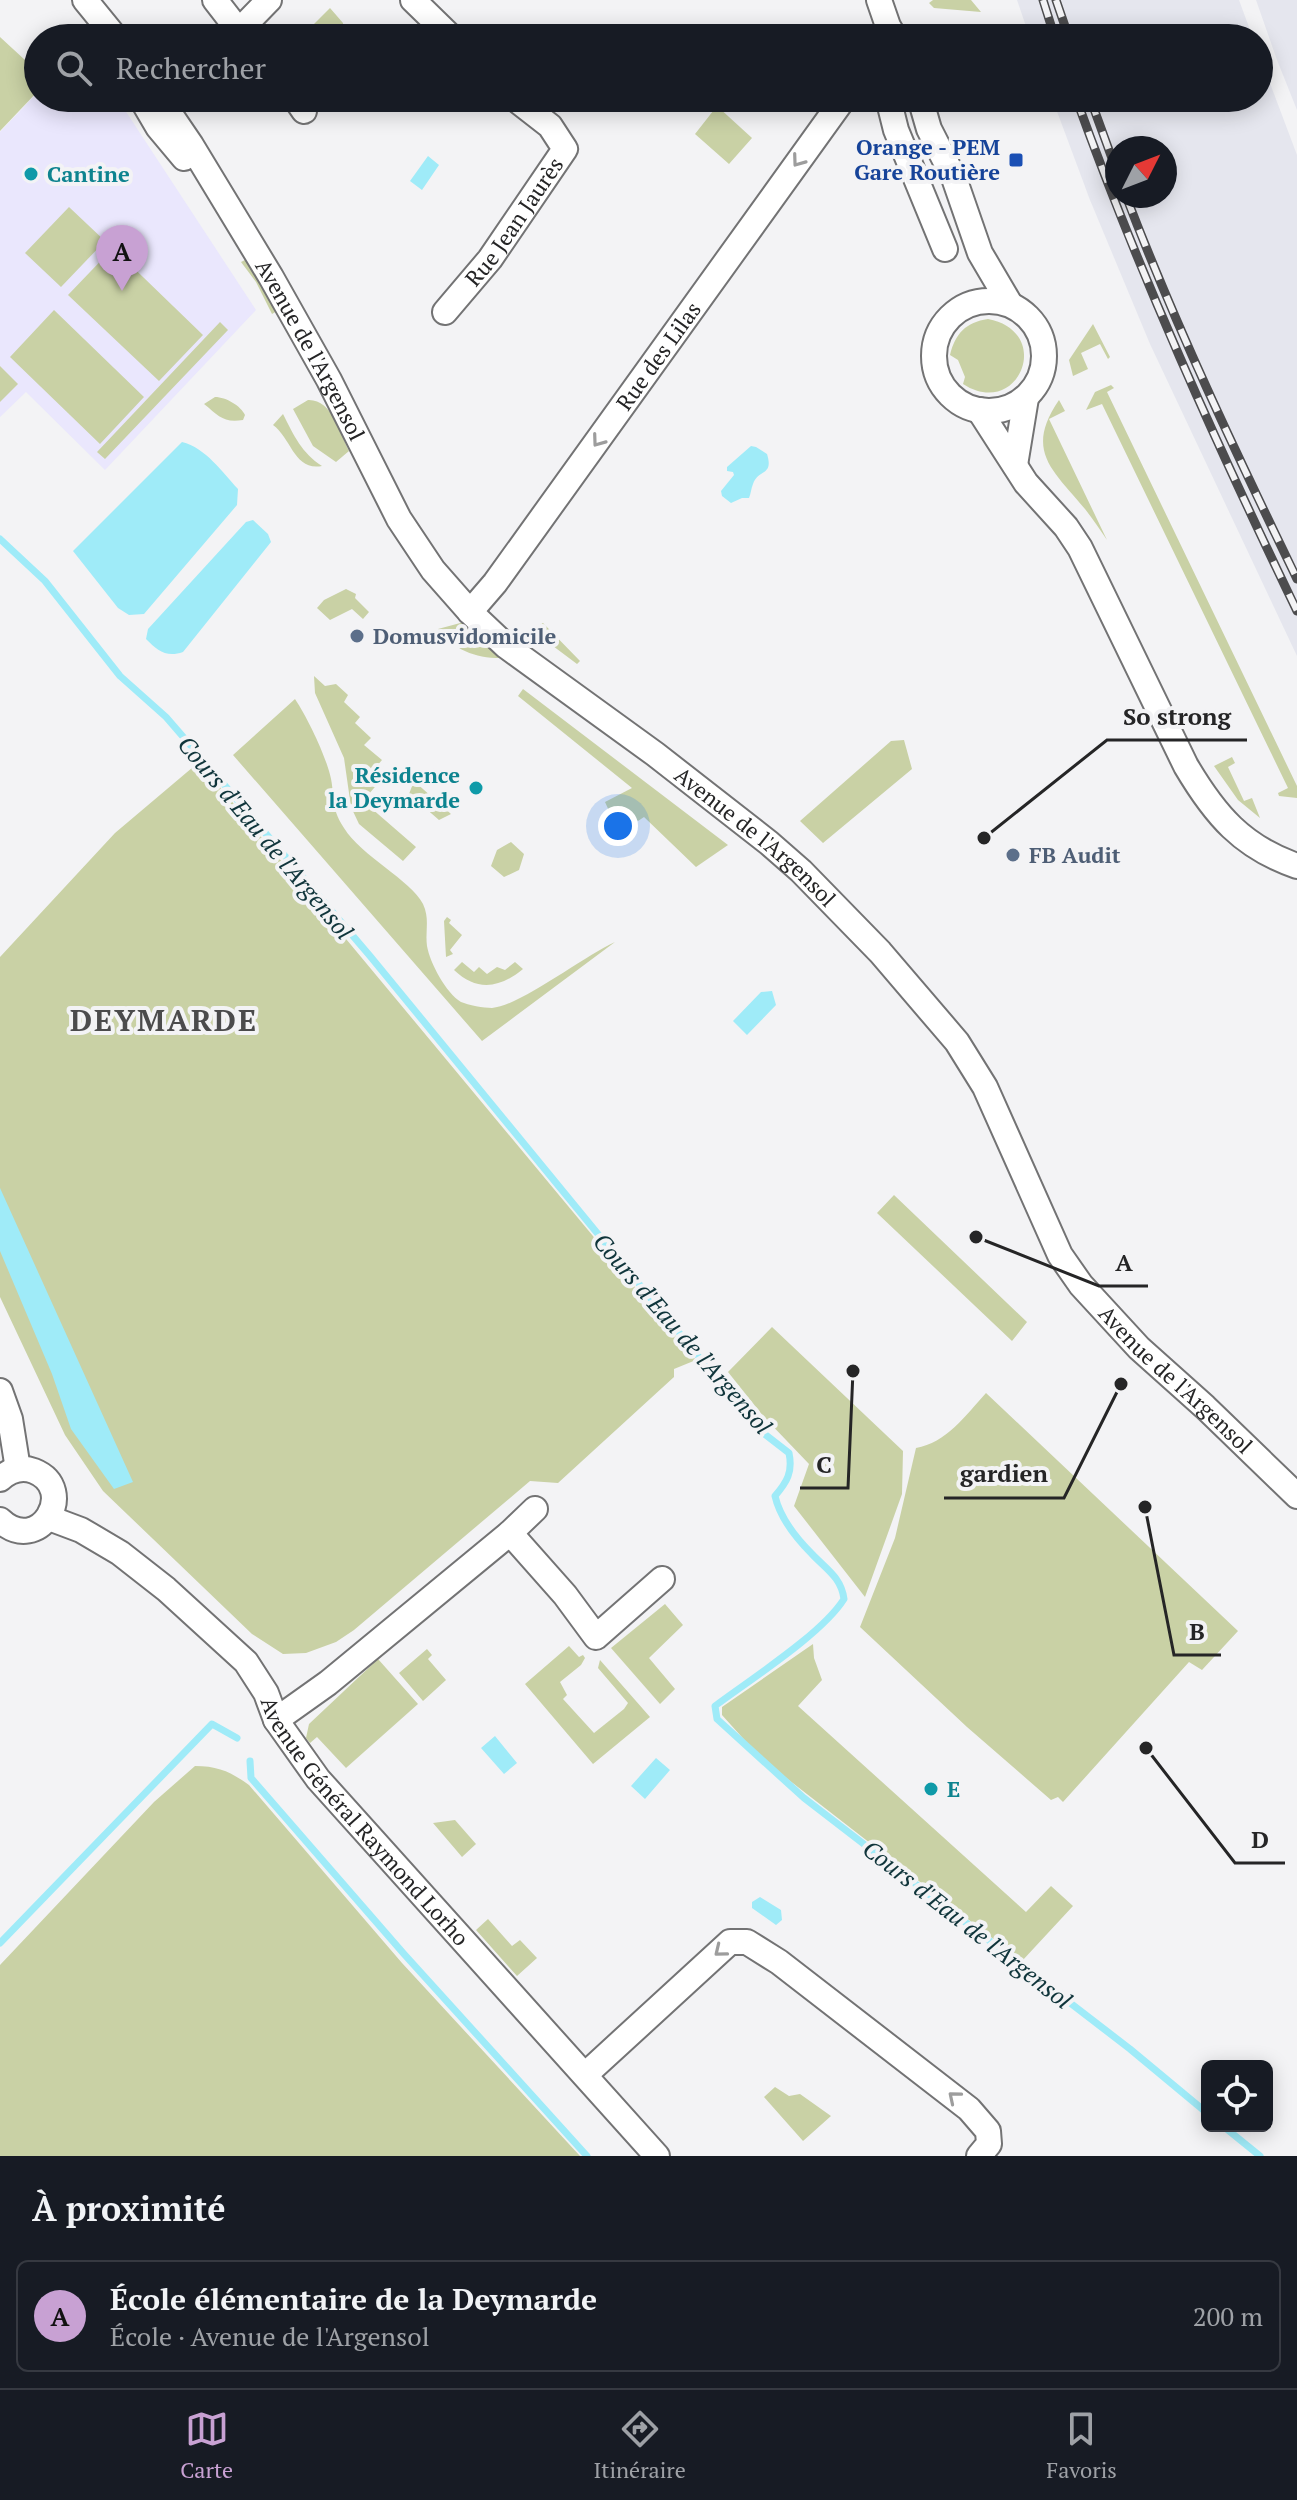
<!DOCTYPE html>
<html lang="fr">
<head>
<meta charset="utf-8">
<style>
	body { margin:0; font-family:"PT Serif",serif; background:#242831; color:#f1f3f6 }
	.controls { position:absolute; right:24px; bottom:24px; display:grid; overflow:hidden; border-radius:12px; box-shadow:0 4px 20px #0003 }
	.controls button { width:72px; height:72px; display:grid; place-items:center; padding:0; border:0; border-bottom:2px solid #363941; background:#171b24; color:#f1f3f6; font:40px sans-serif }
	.compass { position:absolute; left:1105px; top:136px; width:72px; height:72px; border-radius:50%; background:#171b24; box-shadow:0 4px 20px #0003; rotate:48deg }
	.you { position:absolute; left:618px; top:826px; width:28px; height:28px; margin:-20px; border:6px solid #fff; border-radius:50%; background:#1a73e8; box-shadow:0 0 0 12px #1a73e833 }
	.badge { display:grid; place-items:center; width:52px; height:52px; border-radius:50%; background:#c8a1d3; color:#111; font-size:26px; font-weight:700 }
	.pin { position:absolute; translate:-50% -66px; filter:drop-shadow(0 2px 4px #0008) }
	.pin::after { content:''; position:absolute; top:42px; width:28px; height:24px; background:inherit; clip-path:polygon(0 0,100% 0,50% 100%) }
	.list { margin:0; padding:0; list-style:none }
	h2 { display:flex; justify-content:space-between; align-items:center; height:104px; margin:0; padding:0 32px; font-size:34px }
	h2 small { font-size:26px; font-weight:400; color:#9ea1a6 }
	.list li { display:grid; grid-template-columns:52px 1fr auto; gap:24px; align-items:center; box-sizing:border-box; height:112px; margin:0 16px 16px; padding:0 16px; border:2px solid #363941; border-radius:12px }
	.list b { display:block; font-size:30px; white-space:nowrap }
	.list p { margin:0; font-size:26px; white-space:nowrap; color:#9ea1a6 }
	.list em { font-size:26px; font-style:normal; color:#9ea1a6 }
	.icon { flex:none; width:44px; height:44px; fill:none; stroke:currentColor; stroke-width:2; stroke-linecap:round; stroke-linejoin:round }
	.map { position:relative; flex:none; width:1297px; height:2156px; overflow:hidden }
	.search { position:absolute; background:#171b24; box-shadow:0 4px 20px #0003; left:24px; right:24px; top:24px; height:88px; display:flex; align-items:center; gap:20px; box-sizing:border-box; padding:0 28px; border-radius:44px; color:#9ea1a6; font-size:30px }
	.sheet { height:232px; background:#171b24 }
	nav { display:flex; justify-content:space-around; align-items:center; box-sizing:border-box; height:112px; border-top:2px solid #363941; background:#171b24; font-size:22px; color:#9ea1a6 }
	nav a { display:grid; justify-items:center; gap:4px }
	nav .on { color:#c8a1d3 }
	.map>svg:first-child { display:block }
	.built { fill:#e5e6ee; fill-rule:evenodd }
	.education { fill:#eae7fd }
	.green { fill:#c9d1a5 }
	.water { fill:#9febf8 }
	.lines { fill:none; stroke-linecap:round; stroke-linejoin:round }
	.stream { stroke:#9febf8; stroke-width:7 }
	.minor-casing { stroke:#737374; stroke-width:28 }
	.minor { stroke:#fff; stroke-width:24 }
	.rail-casing { stroke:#4c4c4e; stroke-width:9 }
	.rail { stroke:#f3f3f5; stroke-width:6; stroke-dasharray:18; stroke-linecap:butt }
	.oneway { stroke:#9d9d9d }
	.transit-dot { fill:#1a4fb4; stroke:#f3f3f5; stroke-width:3 }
	.culture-dot { fill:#0f9aa8; stroke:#f3f3f5; stroke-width:3 }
	.service-dot { fill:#5c6f8a; stroke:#f3f3f5; stroke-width:3 }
	.labels { text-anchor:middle; stroke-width:8; stroke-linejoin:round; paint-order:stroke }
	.transit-label { font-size:22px; font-weight:bold; fill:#164399; stroke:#f3f3f5; text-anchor:end }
	.culture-label { font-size:22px; font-weight:bold; fill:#0d838f; stroke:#f3f3f5; text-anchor:start }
	.street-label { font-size:22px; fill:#252526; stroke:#f3f3f5 }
	.service-label { font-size:22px; font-weight:bold; fill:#4e5e75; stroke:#f3f3f5; text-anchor:start }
	.water-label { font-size:24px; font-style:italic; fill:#10353b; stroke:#f3f3f5 }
	.district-label { font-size:30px; font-weight:bold; letter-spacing:2px; fill:#4b4b4c; stroke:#f3f3f5 }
	.leader { fill:none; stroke:#252526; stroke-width:3 }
	.callout-dot { fill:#252526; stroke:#f3f3f5; stroke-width:3 }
	.callout-label { font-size:24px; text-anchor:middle; font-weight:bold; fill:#252526; stroke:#f3f3f5; stroke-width:8; stroke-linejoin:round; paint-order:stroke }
</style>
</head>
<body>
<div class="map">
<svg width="1297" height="2156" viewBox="0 0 1297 2156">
	<rect width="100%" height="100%" fill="#f3f3f5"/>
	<path class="built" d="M1017,0H1239L1253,38H1030Z
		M1256,0H1297V110L1277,60Z
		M1259,54L1297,155V656L1150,344L1090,200L1052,98H1259ZM1165,148V196H1117V148Z"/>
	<path class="education" d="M38,92V98H117L256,310L105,470L26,392L0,417V132Z"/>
	<path class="green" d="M933,0H971L981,12L934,8L929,3Z
		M330,8L343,23L344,33L339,38H304L302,36Z
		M0,37L38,72V91L0,131Z
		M717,106L752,138L729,164L695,134Z
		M69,207L105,241L61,287L25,253Z
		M113,248L203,335L159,381L68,295Z
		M249,258L277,311L272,314L256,282L241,262Z
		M54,310L144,397L100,444L10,357Z
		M988,319C1055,332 1018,420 963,384L965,377L958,360L950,355C955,334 966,322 988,319Z
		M220,322L228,330L105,459L97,452Z
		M1093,324L1110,357L1108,359L1100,344L1081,353L1088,369L1073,376L1069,360Z
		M0,366L18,384L0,402Z
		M1111,385L1114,388L1107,392L1297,786V798L1279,796L1278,793L1288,788L1102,404L1086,410L1095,392Z
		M215,397C226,397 241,406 245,415L243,420C223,423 219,416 204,404Z
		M308,400C332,399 340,433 349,451L336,462L313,446L293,409Z
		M1059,400L1065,411L1049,419L1107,540C1100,530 1093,519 1085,509C1053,470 1024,451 1059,400Z
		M283,414C294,436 302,453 322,466C294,471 292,439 273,425Z
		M346,589L356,594L355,598L369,612L363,619L352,609L330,620L317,608L324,600Z
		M464,622L505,658C477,659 455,651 438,629Z
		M543,623L580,661L577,664L541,637L540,625Z
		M314,676L325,686L336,684L348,695L344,702L360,717L355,723L371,738L364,745L382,760L376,767L385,775L363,801L416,847L403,861L359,824L351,807L344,758L315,693Z
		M523,689L728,845L696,867L644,817L638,821L624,807L610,813L605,802L632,788L518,696Z
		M295,699C307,717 323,750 329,771C336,794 329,805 344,828C361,856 411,880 423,904C430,919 425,931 427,946C430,963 446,993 461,1002C468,1005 484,1008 492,1008C520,1006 584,956 615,942L482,1041L233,755Z
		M904,740L912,769L823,843L800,821L891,741Z
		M1232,757L1235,763L1228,767L1244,801L1252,798L1260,818L1238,800L1214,766Z
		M199,762L696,1360L674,1369V1377L558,1483L530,1481L354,1630L336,1642L306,1653L283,1654L252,1634L103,1491L65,1435L0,1297V957L115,833Z
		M414,781L451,814L439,820L409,794Z
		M511,842L524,854L519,870L504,877L491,866L497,850Z
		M447,917L451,920L449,923L462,935L450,950L453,954L446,957L444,921Z
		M462,962L474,972L479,967L487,974L497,967L505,970L515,962L523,969C500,988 477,992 454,970Z
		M894,1195L1027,1322L1012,1341L877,1213Z
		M772,1327L903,1451L902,1494L865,1597L794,1506L809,1464L764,1417L728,1372Z
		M986,1393L1238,1631L1202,1670L1189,1662L1063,1802L1058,1797L1051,1800L967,1727L860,1627L895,1538L916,1448C946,1443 966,1415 986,1393Z
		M665,1604L683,1625L649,1658L675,1689L660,1704L611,1648Z
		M813,1644L814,1658L822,1680L798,1706L1026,1912L1051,1886L1073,1906L1022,1961L785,1777L749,1745L722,1715V1707Z
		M569,1646L579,1657L583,1655L585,1658L581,1665L560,1682L567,1695L563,1699L594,1733L624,1709L628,1703L598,1668L600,1660L650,1717L593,1764L525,1684Z
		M427,1649L432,1655L428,1659L446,1680L423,1701L399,1673Z
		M378,1659L418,1704L346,1768L317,1737L310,1743L306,1738L309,1724Z
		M195,1766C218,1766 231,1772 249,1785L402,1963L580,2156H0V1965L154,1802Z
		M455,1820L476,1844L462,1857L433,1823Z
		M488,1919L512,1946L520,1940L537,1958L517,1976L476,1930Z
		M775,2087L789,2096L800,2094L831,2116L803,2141L764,2097Z"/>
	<path class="water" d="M428,156L439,165L422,190L410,181Z
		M182,442C206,448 222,472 238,489L237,505L144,614L129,615L118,608L73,551Z
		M751,446L756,447L767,454C774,476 758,469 753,484C751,489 751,493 749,498H742L731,503L722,496L721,491L734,475L733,472L727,471V467Z
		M253,520L268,534L271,542L183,652C166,658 157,650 146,639L148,629L246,522Z
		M772,991L776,1005L747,1035L733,1021L761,992Z
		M0,1188L133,1482L114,1489L71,1429L52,1374L0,1251Z
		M495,1736L517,1763L504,1774L481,1748Z
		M656,1758L670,1770L645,1799L631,1786Z
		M760,1897L781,1910L782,1920L776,1925L752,1908V1902Z"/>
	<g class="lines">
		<path class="stream" d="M0,539L45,581L120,676L166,717L198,754L370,956L698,1356L762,1432L789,1453C793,1472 787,1482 775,1496C780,1518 796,1538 812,1554C826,1569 841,1577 844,1599C822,1634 751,1679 715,1706L717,1719L804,1798L1130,2049L1207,2113
			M250,1761L251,1778L404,1954L587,2156
			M0,1943L212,1724L237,1738
			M1223,2126L1260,2156"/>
		<defs>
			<g id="minor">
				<path d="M85,0L116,38"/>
				<path d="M215,0L239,31L250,38"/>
				<path d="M413,0L452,38"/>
				<path d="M879,0L888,26L895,38"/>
				<path d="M232,38L269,0"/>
				<path d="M141,98L158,127L184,158"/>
				<path id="s1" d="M159,98L191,145L271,277L329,380L399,519L433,570L470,612L506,646L655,754L769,843L801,871L880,952L957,1042L985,1087L1060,1255L1081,1285L1139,1348L1205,1407L1297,1496"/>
				<path d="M295,98L304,111"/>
				<path d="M888,98L896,130L945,249"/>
				<path d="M920,98L929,129L954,178L980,253L1010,304"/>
				<circle cx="989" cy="356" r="55"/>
				<path id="s2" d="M445,312L490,259L565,149L550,126L514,98"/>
				<path d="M979,410L1026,483L1066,527L1080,548L1186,766C1215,815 1242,847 1297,866"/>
				<path d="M1015,465L1026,398"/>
				<path id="s3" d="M470,612L495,583L844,98"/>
				<path d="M0,1391L10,1419L18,1469"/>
				<path d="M0,1479C10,1470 21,1466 34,1471C79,1489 39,1557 0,1520"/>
				<path id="s4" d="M49,1518L81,1530L120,1553L166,1589L246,1662L266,1693L276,1720L318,1779L657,2156"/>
				<path d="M510,1533L535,1509"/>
				<path d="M276,1720L328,1683L510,1533L565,1595L596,1637L662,1579"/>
				<path d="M585,2075L730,1942H747L779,1962L969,2109L988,2131L989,2144L979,2156"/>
			</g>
		</defs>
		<use href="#minor" class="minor-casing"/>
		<use href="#minor" class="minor"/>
		<defs>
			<path id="rail" d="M1043,0L1055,38
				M1056,0L1069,38
				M1076,98C1139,273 1216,443 1297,611
				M1090,98L1117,172
				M1126,196C1176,327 1236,453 1297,579"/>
		</defs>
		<use href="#rail" class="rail-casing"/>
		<use href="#rail" class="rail"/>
	</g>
	<defs><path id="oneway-chevron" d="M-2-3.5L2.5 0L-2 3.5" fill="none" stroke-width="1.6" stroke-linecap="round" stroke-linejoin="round" transform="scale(2)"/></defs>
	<g class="oneway">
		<use href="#oneway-chevron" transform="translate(798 161) rotate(126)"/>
		<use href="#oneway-chevron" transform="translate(598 441) rotate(126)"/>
		<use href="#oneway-chevron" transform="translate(720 1951) rotate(141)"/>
		<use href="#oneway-chevron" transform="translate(954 2097) rotate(-140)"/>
	</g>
	<rect class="transit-dot" x="1008" y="152" width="16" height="16" rx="4"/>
	<g class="culture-dot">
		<circle cx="31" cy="174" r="8"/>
		<circle cx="476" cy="788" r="8"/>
		<circle cx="931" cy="1789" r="8"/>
	</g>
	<g class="service-dot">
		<circle cx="357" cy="636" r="8"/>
		<circle cx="1013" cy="855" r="8"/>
	</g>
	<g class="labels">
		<g class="transit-label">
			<text x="1000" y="155">Orange - PEM<tspan x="1000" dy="25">Gare Routière</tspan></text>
		</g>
		<g class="culture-label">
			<text x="47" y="182">Cantine</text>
			<text x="460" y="783" text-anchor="end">Résidence<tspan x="460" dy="25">la Deymarde</tspan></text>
			<text x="947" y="1797">E</text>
		</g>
		<g class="street-label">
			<text dy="8" stroke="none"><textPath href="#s2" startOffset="114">Rue Jean Jaurès</textPath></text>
			<text dy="8" stroke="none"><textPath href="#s1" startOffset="294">Avenue de l'Argensol</textPath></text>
			<text dy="8" stroke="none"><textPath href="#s3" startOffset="318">Rue des Lilas</textPath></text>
			<text dy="8" stroke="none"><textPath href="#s1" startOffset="966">Avenue de l'Argensol</textPath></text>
			<text dy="8" stroke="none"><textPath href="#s1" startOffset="1662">Avenue de l'Argensol</textPath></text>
			<text dy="8" stroke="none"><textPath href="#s4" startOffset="446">Avenue Général Raymond Lorho</textPath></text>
		</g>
		<g class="service-label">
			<text x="373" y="644">Domusvidomicile</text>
			<text x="1029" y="863">FB Audit</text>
		</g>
		<g class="water-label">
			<text transform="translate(265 838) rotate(50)" y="8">Cours d'Eau de l'Argensol</text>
			<text transform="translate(682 1334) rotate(49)" y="8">Cours d'Eau de l'Argensol</text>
			<text transform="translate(967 1925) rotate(38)" y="8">Cours d'Eau de l'Argensol</text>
		</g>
		<g class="district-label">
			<text x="164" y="1031">DEYMARDE</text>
		</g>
	</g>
	<path class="leader" d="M984 838L1107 740H1247M976 1237L1099 1286H1148M853 1371L848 1488H800M1121 1384L1064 1498H944M1145 1507L1174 1655H1221M1146 1748L1235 1863H1285"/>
	<g class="callout-dot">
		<circle cx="984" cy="838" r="8"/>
		<circle cx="976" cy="1237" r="8"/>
		<circle cx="853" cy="1371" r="8"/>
		<circle cx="1121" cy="1384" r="8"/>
		<circle cx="1145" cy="1507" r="8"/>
		<circle cx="1146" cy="1748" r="8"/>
	</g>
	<g class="callout-label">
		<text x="1177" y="725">So strong</text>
		<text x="1124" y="1271">A</text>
		<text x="824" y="1473">C</text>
		<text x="1004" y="1482">gardien</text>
		<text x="1197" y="1640">B</text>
		<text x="1260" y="1848">D</text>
	</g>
</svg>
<div class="controls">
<button><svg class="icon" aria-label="locate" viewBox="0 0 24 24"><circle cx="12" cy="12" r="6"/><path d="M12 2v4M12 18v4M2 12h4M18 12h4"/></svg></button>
</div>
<svg class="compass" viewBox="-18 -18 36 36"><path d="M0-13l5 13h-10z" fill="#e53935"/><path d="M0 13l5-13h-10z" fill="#9ea1a6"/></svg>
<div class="you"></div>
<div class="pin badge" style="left:122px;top:291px">A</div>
<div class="search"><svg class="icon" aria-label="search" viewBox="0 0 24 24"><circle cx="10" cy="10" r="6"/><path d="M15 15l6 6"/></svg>Rechercher</div>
</div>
<section class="sheet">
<h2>À proximité<small></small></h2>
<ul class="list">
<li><span class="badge">A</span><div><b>École élémentaire de la Deymarde</b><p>École · Avenue de l'Argensol</p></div><em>200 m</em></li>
</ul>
</section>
<nav>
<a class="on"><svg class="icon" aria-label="map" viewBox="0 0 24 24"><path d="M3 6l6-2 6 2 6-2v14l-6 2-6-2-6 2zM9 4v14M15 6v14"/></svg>Carte</a>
<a><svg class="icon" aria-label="directions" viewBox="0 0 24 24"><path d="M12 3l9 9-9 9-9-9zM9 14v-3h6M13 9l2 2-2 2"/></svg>Itinéraire</a>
<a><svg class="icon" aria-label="saved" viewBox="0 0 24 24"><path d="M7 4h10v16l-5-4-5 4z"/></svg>Favoris</a>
</nav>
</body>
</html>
